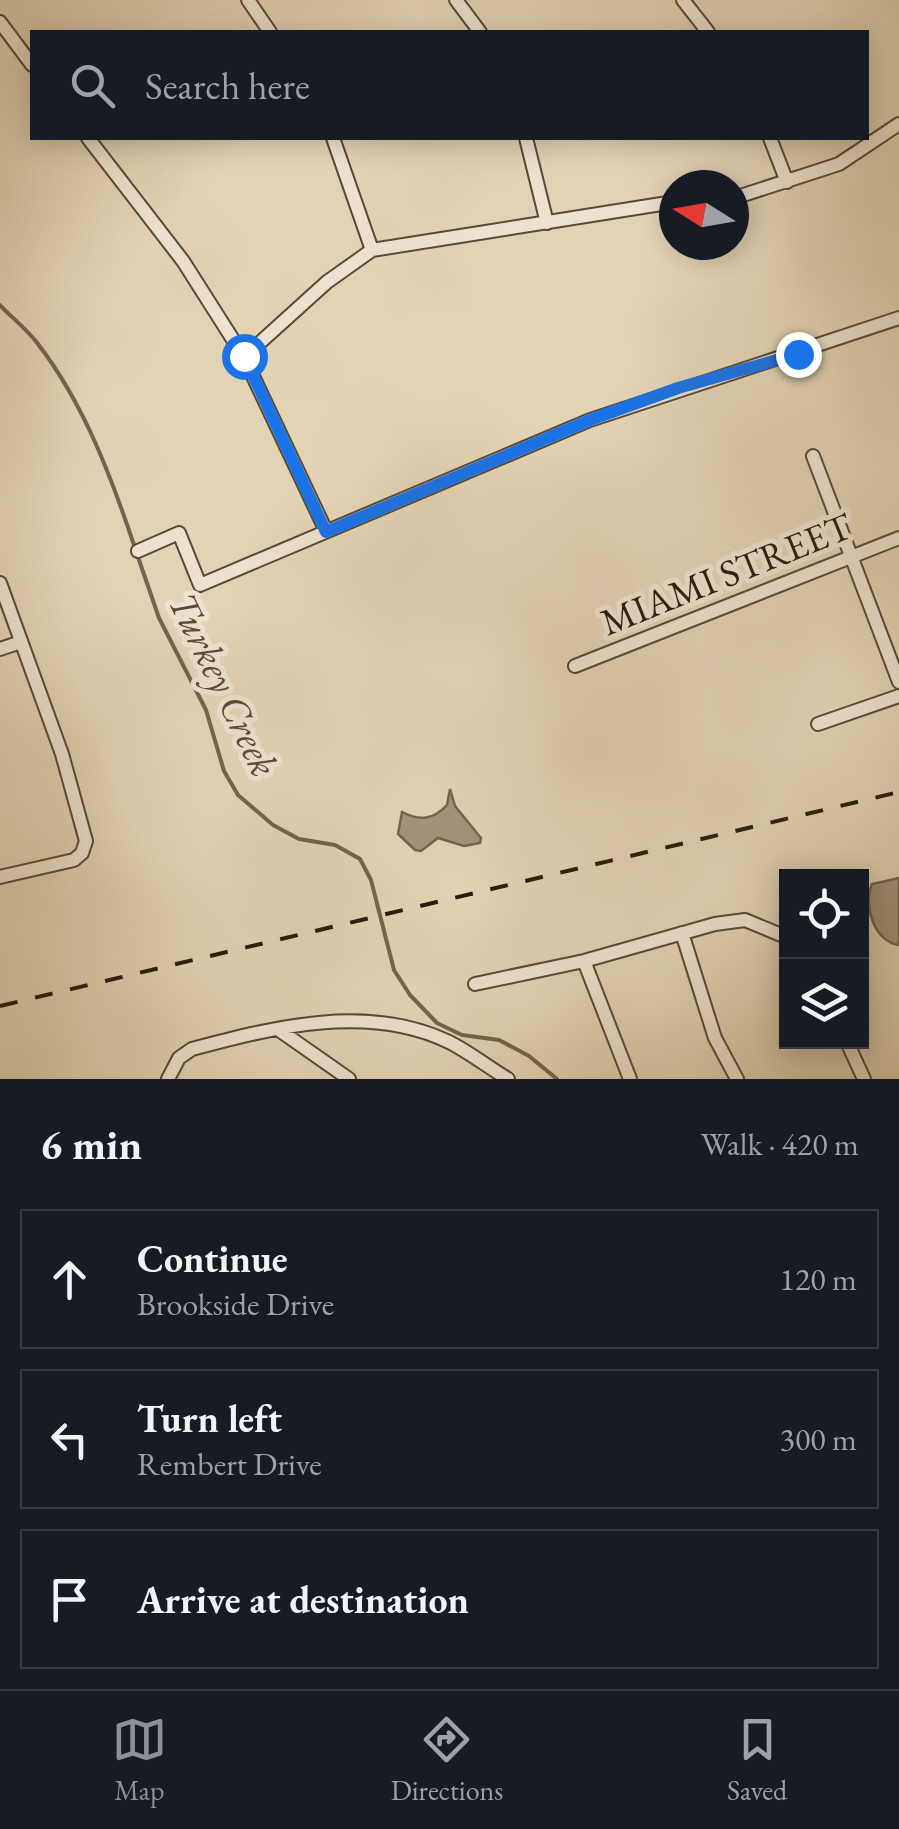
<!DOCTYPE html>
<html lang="en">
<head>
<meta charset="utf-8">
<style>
	body { margin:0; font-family:"EB Garamond",serif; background:#242831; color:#f1f3f6 }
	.controls { position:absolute; right:30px; bottom:30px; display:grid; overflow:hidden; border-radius:0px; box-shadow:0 5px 25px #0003 }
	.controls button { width:90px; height:90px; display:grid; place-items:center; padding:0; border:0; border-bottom:2px solid #363941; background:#171b24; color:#f1f3f6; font:50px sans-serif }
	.compass { position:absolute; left:659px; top:170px; width:90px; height:90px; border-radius:50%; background:#171b24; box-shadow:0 5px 25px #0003; rotate:281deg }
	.stop { position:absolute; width:30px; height:30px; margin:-22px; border:8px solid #1a73e8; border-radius:50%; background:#fff }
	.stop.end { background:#1a73e8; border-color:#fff; box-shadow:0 2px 10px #0008 }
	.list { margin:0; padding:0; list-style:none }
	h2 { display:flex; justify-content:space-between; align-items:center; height:130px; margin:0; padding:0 40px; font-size:42px }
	h2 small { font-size:32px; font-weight:400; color:#9ea1a6 }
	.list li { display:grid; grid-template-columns:65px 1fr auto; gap:30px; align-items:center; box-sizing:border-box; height:140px; margin:0 20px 20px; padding:0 20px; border:2px solid #363941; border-radius:0px }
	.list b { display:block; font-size:38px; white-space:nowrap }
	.list p { margin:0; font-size:32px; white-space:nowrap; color:#9ea1a6 }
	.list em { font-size:32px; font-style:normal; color:#9ea1a6 }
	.icon { flex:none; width:55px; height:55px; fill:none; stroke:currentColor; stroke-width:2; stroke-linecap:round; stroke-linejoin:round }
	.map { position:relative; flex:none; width:899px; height:1079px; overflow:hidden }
	.search { position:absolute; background:#171b24; box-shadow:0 5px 25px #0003; left:30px; right:30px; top:30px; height:110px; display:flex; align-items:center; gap:25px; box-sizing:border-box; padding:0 35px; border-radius:0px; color:#9ea1a6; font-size:38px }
	.sheet { height:610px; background:#171b24 }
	nav { display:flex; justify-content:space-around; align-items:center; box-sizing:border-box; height:140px; border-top:2px solid #363941; background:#171b24; font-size:28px; color:#9ea1a6 }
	nav a { display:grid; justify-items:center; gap:5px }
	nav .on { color:#8c9099 }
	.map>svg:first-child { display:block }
	.water { fill:#a3947c; stroke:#72644f; stroke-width:2.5 }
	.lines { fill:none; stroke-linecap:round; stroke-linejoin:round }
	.stream { stroke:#72644f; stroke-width:4 }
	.street-casing { stroke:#574936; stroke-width:16 }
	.street { stroke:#ede2cf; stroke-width:12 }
	.rail { stroke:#281b0c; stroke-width:4; stroke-dasharray:18 18; stroke-linecap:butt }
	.route { stroke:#1a73e8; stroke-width:12 }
	.labels { text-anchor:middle; stroke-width:10; stroke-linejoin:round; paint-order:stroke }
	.street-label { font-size:38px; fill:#281b0c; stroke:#ede2cf }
	.water-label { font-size:40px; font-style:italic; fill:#594b39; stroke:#ede2cf }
</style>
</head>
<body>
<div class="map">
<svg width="899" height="1079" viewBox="0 0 899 1079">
	<rect width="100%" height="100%" fill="#e3d3b5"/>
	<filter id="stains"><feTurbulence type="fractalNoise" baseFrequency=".002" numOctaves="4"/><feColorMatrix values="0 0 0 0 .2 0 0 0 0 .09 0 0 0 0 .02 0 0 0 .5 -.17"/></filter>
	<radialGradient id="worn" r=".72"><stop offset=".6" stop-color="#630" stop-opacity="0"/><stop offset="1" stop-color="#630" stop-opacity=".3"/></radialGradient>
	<path class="water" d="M450,789L455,806L481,838L480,843L464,846L438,838L421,851L415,850L398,834L402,812C420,821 433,820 447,805Z
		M899,878V945C874,942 863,905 872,884Z"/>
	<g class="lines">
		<path class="stream" d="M0,305C12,318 27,329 38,344C84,404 111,476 135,548
			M138,557L159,618L206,710L224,771L238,795L273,825L299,839L335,845L360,859L371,880L394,970L410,995L437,1023L462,1035L499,1040L529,1056L557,1079"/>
		<defs>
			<path id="street" d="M248,0L270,32
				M456,0L480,32
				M683,0L708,32
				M0,22L32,65
				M88,138L183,261L244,357L326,531
				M333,138L372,250
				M526,138L547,223
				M770,138L787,182
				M734,198L839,164L899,124
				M244,357L327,282L372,250L674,202
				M813,456L899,682
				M138,551L179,533L200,585L590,420L899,318
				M0,583L62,754L86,841L82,853L74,860L0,877
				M0,649L21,642
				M575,666L899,538
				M818,724L899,696
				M682,933L715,1038L737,1079
				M584,961L630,1079
				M475,984L584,961L715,924L745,920L786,937
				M279,1030L349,1079
				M847,1042L864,1079
				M168,1079L179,1058L192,1049C275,1027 368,1003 449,1042C469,1052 488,1067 508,1079"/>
		</defs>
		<use href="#street" class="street-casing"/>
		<use href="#street" class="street"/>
		<path class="rail" d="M0,1006L899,792"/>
	</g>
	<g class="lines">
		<path class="route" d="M244,356L326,532L590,420L678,388L798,354"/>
	</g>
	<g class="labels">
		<g class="street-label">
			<text transform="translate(726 574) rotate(-22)" y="13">MIAMI STREET</text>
		</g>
		<g class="water-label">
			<text transform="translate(224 684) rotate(64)" y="14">Turkey Creek</text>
		</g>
	</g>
	<rect width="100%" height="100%" filter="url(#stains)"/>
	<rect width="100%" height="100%" fill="url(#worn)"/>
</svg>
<div class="controls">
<button><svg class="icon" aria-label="locate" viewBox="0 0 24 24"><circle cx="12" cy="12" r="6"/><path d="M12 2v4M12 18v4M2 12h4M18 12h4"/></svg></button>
<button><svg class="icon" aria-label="layers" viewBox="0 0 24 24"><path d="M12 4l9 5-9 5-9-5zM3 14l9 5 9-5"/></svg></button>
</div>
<svg class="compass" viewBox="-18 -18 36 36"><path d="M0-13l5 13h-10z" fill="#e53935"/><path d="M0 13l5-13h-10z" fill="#9ea1a6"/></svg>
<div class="stop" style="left:244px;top:356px"></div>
<div class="stop end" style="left:798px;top:354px"></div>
<div class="search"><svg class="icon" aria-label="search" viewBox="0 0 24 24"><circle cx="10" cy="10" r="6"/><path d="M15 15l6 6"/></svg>Search here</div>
</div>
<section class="sheet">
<h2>6 min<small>Walk · 420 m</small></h2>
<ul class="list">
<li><svg class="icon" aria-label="ahead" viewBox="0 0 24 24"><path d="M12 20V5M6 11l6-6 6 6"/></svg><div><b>Continue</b><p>Brookside Drive</p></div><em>120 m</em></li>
<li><svg class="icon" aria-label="left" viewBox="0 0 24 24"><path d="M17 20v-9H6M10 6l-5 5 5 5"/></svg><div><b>Turn left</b><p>Rembert Drive</p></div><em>300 m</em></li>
<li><svg class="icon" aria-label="arrive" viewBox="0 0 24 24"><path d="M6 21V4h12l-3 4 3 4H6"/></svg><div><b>Arrive at destination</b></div></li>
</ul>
</section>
<nav>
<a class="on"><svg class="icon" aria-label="map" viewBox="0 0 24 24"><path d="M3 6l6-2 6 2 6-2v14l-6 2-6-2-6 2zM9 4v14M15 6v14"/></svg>Map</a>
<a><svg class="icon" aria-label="directions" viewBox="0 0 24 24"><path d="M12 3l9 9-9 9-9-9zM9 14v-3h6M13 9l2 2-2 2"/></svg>Directions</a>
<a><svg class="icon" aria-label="saved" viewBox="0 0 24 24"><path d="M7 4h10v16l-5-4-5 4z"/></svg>Saved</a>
</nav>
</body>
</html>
